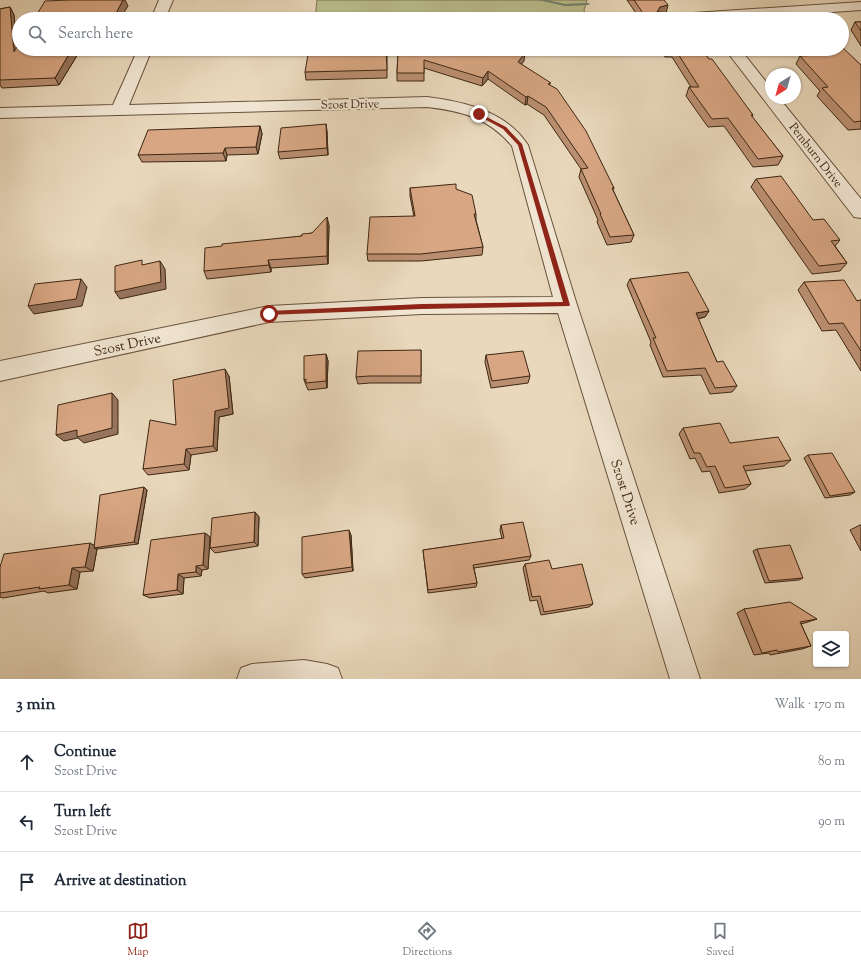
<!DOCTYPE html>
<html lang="en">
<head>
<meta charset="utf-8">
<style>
	body { margin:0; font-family:"Sorts Mill Goudy",serif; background:#f6f6f7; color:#1f2937 }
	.controls { position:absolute; right:12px; bottom:12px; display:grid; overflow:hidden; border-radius:4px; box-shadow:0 1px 3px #0004 }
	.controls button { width:36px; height:36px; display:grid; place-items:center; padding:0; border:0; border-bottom:1px solid #e0e1e3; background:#fff; color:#1f2937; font:20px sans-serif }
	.compass { position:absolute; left:765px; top:68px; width:36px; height:36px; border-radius:50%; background:#fff; box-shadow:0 1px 3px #0004; rotate:217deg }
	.stop { position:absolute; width:12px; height:12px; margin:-9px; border:3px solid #8f2418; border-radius:50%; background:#fff }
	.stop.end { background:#8f2418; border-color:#fff; box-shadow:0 1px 4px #0008 }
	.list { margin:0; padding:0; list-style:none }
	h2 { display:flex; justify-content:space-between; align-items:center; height:52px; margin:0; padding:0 16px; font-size:17px }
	h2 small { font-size:13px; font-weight:400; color:#747a83 }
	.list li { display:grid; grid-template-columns:26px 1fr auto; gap:12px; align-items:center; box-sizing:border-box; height:60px; padding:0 16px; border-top:1px solid #e0e1e3 }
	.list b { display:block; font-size:15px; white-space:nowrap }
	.list p { margin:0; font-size:13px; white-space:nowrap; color:#747a83 }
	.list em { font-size:13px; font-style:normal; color:#747a83 }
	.icon { flex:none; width:22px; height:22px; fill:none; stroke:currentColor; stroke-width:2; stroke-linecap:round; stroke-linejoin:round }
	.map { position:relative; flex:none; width:861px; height:679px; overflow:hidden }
	.search { position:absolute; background:#fff; box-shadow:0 1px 3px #0004; left:12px; right:12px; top:12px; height:44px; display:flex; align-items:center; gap:10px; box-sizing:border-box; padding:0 14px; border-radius:22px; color:#747a83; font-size:15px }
	.sheet { height:232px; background:#fff }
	nav { display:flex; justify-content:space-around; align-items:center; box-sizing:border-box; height:56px; border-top:1px solid #e0e1e3; background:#fff; font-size:11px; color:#747a83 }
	nav a { display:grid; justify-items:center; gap:2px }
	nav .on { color:#8f2418 }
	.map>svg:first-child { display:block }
	.green { fill:#babe8d; stroke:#7c7250 }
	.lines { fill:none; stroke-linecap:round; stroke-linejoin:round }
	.stream { fill:#737f6f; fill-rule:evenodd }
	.minor-casing { stroke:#68523c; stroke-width:2 }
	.minor { fill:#f1e6d3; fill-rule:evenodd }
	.wall { fill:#ba8f71; stroke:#3d2612 }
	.shaded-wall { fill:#97745c; stroke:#3d2612 }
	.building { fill:#d8a683; stroke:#3d2612 }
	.route { fill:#8f2418 }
	.labels { text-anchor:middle; stroke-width:4; stroke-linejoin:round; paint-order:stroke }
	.far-street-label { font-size:12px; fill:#3d2612; stroke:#f1e6d3 }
	.street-label { font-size:14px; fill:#3d2612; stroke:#f1e6d3 }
</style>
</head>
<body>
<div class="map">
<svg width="861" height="679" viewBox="0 0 861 679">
	<rect width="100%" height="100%" fill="#e9d8bb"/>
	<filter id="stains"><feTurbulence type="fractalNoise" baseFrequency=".005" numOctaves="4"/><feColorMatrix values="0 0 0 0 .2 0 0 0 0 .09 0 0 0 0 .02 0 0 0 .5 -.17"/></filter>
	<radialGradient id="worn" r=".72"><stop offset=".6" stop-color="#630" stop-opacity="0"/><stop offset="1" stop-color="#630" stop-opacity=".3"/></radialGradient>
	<path class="green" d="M317,0H587L584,10L586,19H315Z"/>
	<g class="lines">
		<path class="stream" d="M538,0H547L565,4L588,3L590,4L588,5L565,6Z"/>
		<defs>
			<path id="minor" d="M159,0H173L165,19H151Z
				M861,2V10L735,19H656L658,16L663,15Z
				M138,49H152L129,105L427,97C465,102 506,111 528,145L577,305L700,679H670L558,313L422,314L269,322L0,381V361L269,306L422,298L553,297L512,146C489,118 462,111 427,107L0,118V108L113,105Z
				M725,49H740L771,88V98H779L861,199V218L854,217Z
				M304,660L327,664L338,668L342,679H237L241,668L252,664Z"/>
		</defs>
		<use href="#minor" class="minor-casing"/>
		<use href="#minor" class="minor"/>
	</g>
	<path class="wall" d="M627,0H664L666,12L678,19H640Z
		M10,7L14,15L17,46L19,49H81L59,85L2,88L0,85V9Z
		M855,22H861V46L851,30Z
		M660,49H701L753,115L752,117L783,156L778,165L753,167L724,126L708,127L686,96L689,87H691L672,57H665Z
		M799,49H842L861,65V129L848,130L817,96L820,91L796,64L800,56H805Z
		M398,53L524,61L521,64L550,85L614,188L613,190L634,235L631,242L607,245L597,222L598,220L579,177L581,169L544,115L527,104L525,105L488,79L482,86L424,68V81H397V73Z
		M387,55V78L306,80L305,72Z
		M326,124L327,132L328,155L280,159L278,152Z
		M260,126L262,134L258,154L227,155L226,161L142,162L138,155Z
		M756,179L840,240L835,246L847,263L840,271L812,274L751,187Z
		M410,188L456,189L476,214V220L483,247L482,255L421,261H368L367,254L414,217L410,196Z
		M329,225L328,264L271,268V272L207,279L204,271L222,246L302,236L312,233Z
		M630,279L709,311L705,317L698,319L717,362L737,386L732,392L710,394L701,375L663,377L650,345L651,342L627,285Z
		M804,282L857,301L861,300V371L836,330L822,331L798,290Z
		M421,350V383H370L358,384L356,377Z
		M326,354L328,361L327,388L308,390L304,380Z
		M486,355L530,376L528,383L491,388L485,362Z
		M229,376L233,414L219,417L217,451L191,455L189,470L148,475L143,469L176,425Z
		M683,428L730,443L791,460L784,466L745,471L751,484L745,489L719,493L710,471L702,472L695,458L690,459L679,434Z
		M808,455L855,492L850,495L825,498L804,458Z
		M147,490L138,544L97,549L93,571L80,572L77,589L48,593L44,591L3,598L0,597V567L94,545Z
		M255,512L259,517L258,546L215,553L210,548Z
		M501,525L531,556L529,560L474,568L477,583L476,587L428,593L423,550L502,539L500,530Z
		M860,525H861V551L850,530Z
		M205,533L210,537L208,569L202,570L201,576L184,578L183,594L150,598L143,595Z
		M351,535L353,571L305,578L302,574Z
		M757,549L803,578L799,580L765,583L753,551Z
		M525,564L552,569L593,604L589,607L541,615L537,600L530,601L523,568Z
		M744,609L817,619L808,622L801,624L811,646L802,649L770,655L769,653L754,655L737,613Z"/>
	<path class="shaded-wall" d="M123,0H125L128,6L120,19H113Z
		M668,5L666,13L657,12L660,7Z
		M10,7L14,15L18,60L14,52Z
		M72,49H81L59,85L55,78Z
		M525,53L524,61L517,70L518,62Z
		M488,71V79L482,86L483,78Z
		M528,96L527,104L525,105L526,97Z
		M326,124L327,132L328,155L327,148Z
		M260,126L262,134L258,154L256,147Z
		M225,148L227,155L226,161L223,153Z
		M327,217L329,225L328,264L327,256Z
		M268,260L271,268V272L269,265Z
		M160,261L165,269L166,289L120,299L115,292Z
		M81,279L87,287L82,306L34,314L28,306Z
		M709,311L705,317L692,320L696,313Z
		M326,354L328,361L327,388L326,381Z
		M225,369L229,376L233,414L219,417L217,451L213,446L215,411Z
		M112,393L118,400V434L84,443L78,438L64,441L56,435Z
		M186,449L191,455L189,470L184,464Z
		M144,487L147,490L138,544L134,542Z
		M255,512L259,517L258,546L254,542Z
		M349,530L351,535L353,571L352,567Z
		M205,533L210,537L208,569L203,565Z
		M90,543L97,547L94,548L97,549L93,571L85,567Z
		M196,566L202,570L201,576L196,572Z
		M72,568L80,572L77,589L69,585Z
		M178,574L184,578L183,594L177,590Z"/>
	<path class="building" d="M69,0H123L113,19H34L45,1Z
		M634,0H664L668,5L660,7L657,12L674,13L678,19H647Z
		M10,7L14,52L19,43V49H72L55,78L0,80V9Z
		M855,22H861V31Z
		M842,47L861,65V121L854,122L822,88L828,87L800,56L816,55L810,49H842Z
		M309,49H386L387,70L305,72Z
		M675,49H701L709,59H712L753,115H751L783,156L758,159L728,118L712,119L689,87H699Z
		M398,53H525L518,62L551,83L548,84L557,89L586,131L614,188H612L634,235L610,237L600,214H601L581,169L588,168L546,107L528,96L526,97L488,71L483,78L424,60V73H397Z
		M326,124L327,148L278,152L281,128Z
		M260,126L256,147L225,148L223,153L138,155L148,130Z
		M781,176L813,220L824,219L840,240L831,241L847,263L819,266L756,179Z
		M456,184V189L472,195L476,214H474L483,247L421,254H367L370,217L415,216L410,188Z
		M327,217V256L268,260L269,265L204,271L205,248L222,246V244L302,236V234L312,233Z
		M142,260V265L160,261L161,282L115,292V266Z
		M688,272L709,311L696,313L717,362L723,361L737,386L715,388L705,368L667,371L653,338H656L630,279Z
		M81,279L76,299L28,306L35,284Z
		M844,280L857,301L861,300V351L843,323L829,324L804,282Z
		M421,350V376H369L356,377L358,351Z
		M523,351L530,376L492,381L486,355Z
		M326,354V381L306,383V379L304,380V356Z
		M225,369L229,408L215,411L213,446L186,449L184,464L143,469L150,420L176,425L173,380Z
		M112,393V428L77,437V430L56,435L58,405Z
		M720,423L730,443L778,437L791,460L743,466L751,484L725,488L715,466L707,467L700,453H694L683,428Z
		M832,453L855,492L830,496L808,455Z
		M144,487L134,542L94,548L100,495Z
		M255,512L254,542L210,548L212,518Z
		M523,522L531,556L473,565L477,583L428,590L423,550L504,538L501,525Z
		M349,530L352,567L302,574V537Z
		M205,533L203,565L196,566V572L178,574L177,590L143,595L151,540Z
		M90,543L85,567L72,568L69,585L39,589L40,587L0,593V567L4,554Z
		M790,545L803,578L769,581L757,549Z
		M549,560L552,569L582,564L593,604L544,612L540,596L532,597L525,564Z
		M790,602L817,619L800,622L811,646L778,652L777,650L762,653L744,609Z"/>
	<path class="route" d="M479,113L506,127L522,144L570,305L569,306L422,309L267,315L266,314L269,311L422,304L563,302L518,145L503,129L477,115Z"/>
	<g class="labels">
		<g class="far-street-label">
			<text transform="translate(350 104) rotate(-1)" y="4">Szost Drive</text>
			<text transform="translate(816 155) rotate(52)" y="4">Pemburn Drive</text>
		</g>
		<g class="street-label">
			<text transform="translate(127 344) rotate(-12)" y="5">Szost Drive</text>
			<text transform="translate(626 492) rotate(72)" y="5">Szost Drive</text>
		</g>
	</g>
	<rect width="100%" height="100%" filter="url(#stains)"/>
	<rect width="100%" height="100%" fill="url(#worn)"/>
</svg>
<div class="controls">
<button><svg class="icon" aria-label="layers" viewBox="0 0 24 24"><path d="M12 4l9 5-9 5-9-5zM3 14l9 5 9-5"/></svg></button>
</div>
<svg class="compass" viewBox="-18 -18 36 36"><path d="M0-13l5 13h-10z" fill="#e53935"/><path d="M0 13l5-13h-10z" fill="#747a83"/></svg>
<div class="stop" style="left:269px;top:314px"></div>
<div class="stop end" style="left:479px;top:114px"></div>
<div class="search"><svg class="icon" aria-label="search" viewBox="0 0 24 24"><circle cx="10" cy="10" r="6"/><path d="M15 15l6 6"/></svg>Search here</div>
</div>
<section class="sheet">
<h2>3 min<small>Walk · 170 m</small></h2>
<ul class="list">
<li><svg class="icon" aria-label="ahead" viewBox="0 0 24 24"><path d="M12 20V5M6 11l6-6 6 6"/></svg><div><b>Continue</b><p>Szost Drive</p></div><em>80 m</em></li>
<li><svg class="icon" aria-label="left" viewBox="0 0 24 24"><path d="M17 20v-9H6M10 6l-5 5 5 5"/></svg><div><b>Turn left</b><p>Szost Drive</p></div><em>90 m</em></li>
<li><svg class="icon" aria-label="arrive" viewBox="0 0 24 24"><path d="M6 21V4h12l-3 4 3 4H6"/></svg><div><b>Arrive at destination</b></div></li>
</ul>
</section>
<nav>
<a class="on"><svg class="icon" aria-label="map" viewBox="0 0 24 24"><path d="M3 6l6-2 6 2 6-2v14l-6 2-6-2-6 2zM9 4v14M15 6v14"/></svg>Map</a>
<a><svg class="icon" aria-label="directions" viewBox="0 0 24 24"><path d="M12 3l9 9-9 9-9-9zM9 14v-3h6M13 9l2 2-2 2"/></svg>Directions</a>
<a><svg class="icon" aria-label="saved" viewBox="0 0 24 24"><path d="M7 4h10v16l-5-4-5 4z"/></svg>Saved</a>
</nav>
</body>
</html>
